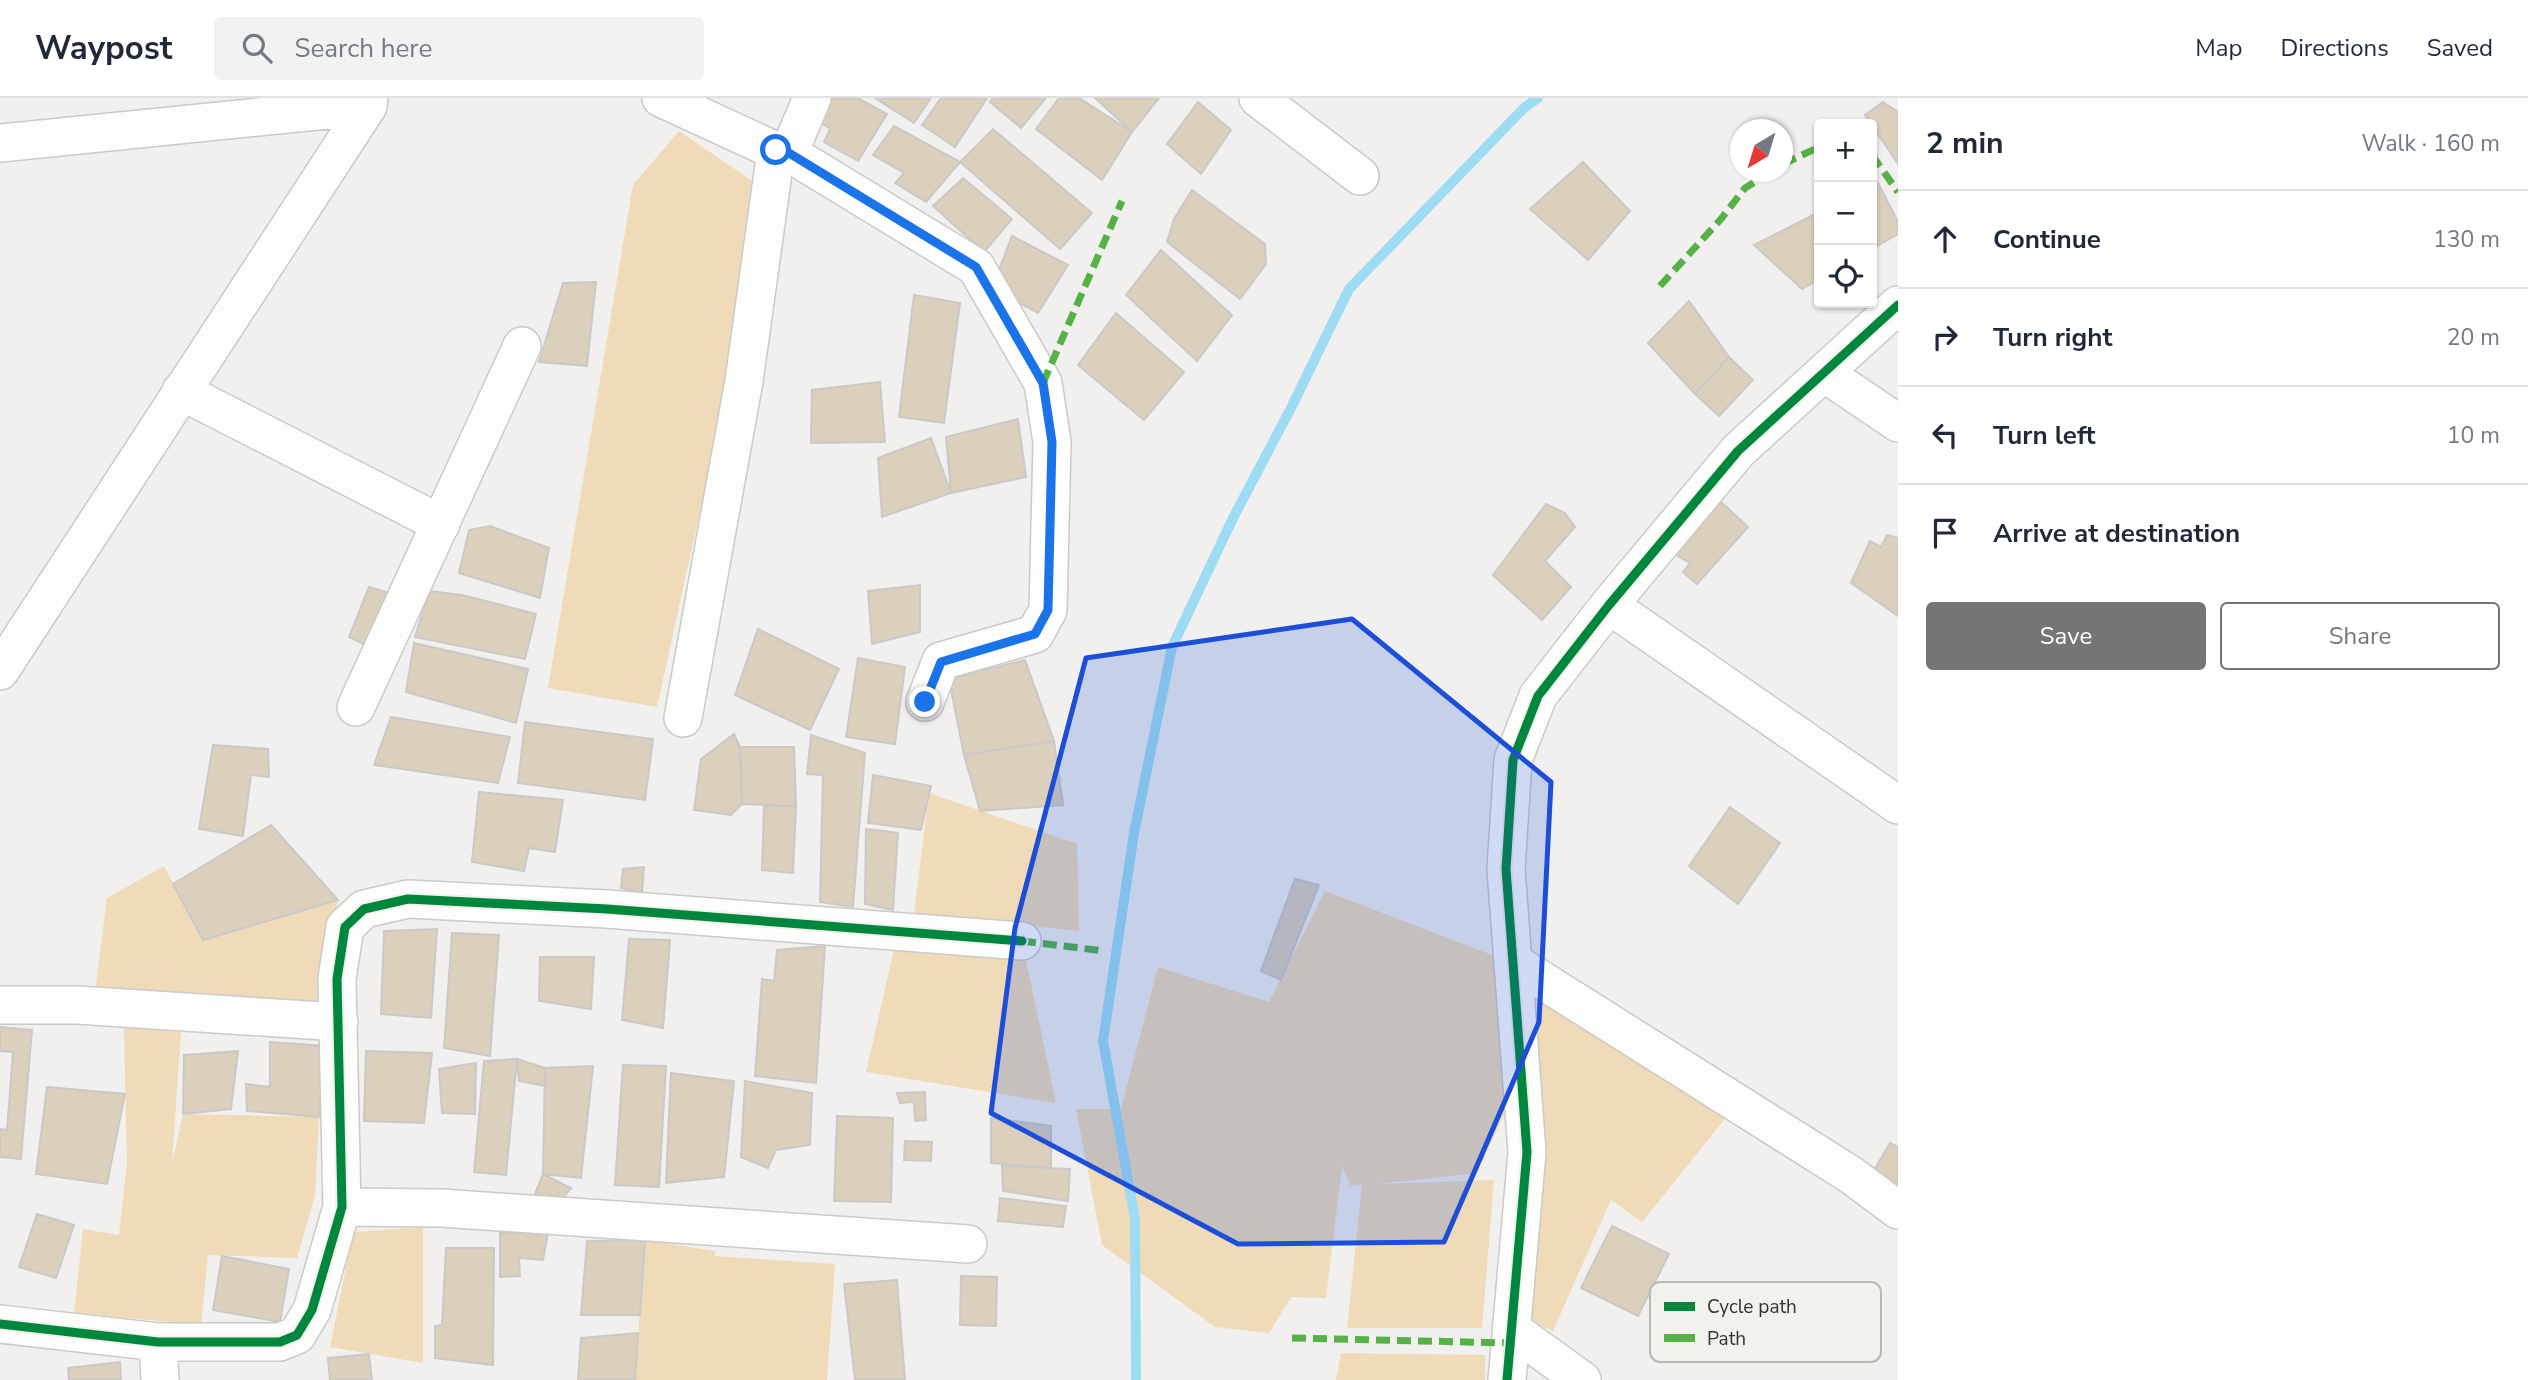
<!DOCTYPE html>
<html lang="en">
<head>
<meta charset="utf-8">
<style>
	body { margin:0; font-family:"Nunito Sans",sans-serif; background:#f2f2f3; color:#1f2937 }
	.controls { position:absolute; right:21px; top:21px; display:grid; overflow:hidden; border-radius:7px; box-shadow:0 2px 5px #0004 }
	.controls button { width:63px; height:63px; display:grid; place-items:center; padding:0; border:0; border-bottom:2px solid #e0e1e3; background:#fff; color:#1f2937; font:35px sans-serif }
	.compass { position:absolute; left:1730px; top:21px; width:63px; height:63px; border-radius:50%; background:#fff; box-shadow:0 2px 5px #0004; rotate:218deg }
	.stop { position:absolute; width:21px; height:21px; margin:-16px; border:5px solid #1a73e8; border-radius:50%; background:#fff }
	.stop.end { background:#1a73e8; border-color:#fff; box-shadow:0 2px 7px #0008 }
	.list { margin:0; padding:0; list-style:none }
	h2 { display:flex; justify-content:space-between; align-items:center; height:91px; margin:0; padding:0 28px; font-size:30px }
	h2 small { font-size:23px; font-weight:400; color:#747a83 }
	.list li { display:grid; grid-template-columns:46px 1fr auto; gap:21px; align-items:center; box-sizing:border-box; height:98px; padding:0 28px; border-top:2px solid #e0e1e3 }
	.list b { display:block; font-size:26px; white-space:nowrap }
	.list em { font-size:23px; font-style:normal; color:#747a83 }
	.actions { display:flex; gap:14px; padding:21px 28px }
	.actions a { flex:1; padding:16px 0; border:2px solid #767573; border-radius:7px; text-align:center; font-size:24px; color:#767573 }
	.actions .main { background:#767573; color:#fff }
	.icon { flex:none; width:38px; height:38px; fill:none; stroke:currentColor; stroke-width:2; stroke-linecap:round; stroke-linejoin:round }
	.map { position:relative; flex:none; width:1898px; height:1282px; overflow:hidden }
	header { display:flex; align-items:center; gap:42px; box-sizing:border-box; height:98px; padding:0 35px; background:#fff; border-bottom:2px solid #e0e1e3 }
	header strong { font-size:33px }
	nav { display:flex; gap:38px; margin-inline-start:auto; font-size:24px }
	.search { width:490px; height:63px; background:#f2f2f3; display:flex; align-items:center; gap:18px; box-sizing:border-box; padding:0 24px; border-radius:7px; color:#747a83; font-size:26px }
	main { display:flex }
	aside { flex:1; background:#fff }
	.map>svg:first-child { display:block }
	.green { fill:#efdbb8 }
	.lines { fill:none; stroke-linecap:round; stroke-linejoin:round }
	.stream { stroke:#9edcf4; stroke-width:10 }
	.building { fill:#dad0bc; stroke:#cac9c8; stroke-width:2 }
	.minor-casing { stroke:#cbcac9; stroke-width:40 }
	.minor { stroke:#fdfdfc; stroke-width:37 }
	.quiet { stroke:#56b246; stroke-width:7; stroke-dasharray:14 7; stroke-linecap:butt }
	.cycleway-casing { stroke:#f3f1ed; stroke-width:13 }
	.cycleway { stroke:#00873e; stroke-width:9 }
	.route { stroke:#1a73e8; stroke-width:9 }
	.marked { fill:#1d4ed8; fill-opacity:0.2; stroke:#1d4ed8; stroke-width:5; stroke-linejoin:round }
	.key { fill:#f3f1ed; stroke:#b9b8b5; stroke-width:2 }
	.key-label { font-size:19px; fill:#333331 }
</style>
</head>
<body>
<header>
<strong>Waypost</strong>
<div class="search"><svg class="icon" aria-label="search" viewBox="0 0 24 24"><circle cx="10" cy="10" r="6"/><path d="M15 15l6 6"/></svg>Search here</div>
<nav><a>Map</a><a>Directions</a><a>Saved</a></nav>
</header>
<main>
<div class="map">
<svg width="1898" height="1282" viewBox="0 0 1898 1282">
	<rect width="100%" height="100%" fill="#f2f0ee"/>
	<path class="green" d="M679,33L770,95L657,609L548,590L633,87Z
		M929,695L1077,746L1079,833L914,816Z
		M164,768L203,842L338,802L323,903L95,893L107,800Z
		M1325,793L1500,860L1509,1006L1477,1075L1377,1086L1494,1082L1482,1230H1347L1362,1087L1351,1088L1342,1068L1326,1200L1291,1199L1269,1235L1215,1229L1102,1147L1076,1011H1121L1158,869L1269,904Z
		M1022,843L1056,1005L866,974L894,851Z
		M1537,902L1732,1012L1642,1124L1611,1102L1553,1233L1523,1220Z
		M124,930L181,934L172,1066L183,1016L319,1019L315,1098L297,1160L208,1157L201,1227L74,1215L83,1131L119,1137L127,1065Z
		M423,1129V1265L330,1249L353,1134Z
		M645,1142L715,1153V1158L835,1166L827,1282H635Z
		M1341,1255L1485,1257V1282H1336Z"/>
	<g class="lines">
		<path class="stream" d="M1136,1282L1135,1121L1103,943L1134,735L1172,549L1233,420L1291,310L1349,191L1524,10L1538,0"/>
	</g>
	<path class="building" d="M823,0H858L887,16L858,63L824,44L830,31L813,19Z
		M875,0H931L914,25Z
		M941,0H987L955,49L922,27Z
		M993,0H1046L1021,30L990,4Z
		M1059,0H1079L1132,34L1102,82L1036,31Z
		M1095,0H1159L1132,34Z
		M1198,4L1231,32L1201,76L1167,46Z
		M1883,4L1898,14V66L1865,17Z
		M894,28L960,64L926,104L895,85L904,75L873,57Z
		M993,31L1092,115L1060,151L960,64Z
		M1583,64L1630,113L1588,162L1530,111Z
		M963,80L1012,121L984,154L933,108Z
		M1878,85L1898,124V136L1872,151V88Z
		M1192,92L1265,146L1266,166L1240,201L1167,144L1174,121Z
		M1819,114V181L1802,191L1754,147Z
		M1012,138L1068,167L1038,215L992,190Z
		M1161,152L1232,217L1197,263L1126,197Z
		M596,184L587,268L539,264L563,185Z
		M914,197L960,205L944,325L899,319Z
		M1689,203L1729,259L1695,296L1648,245Z
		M1116,215L1184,274L1144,322L1078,267Z
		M1729,259L1753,282L1719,318L1695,296Z
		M880,284L885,344L811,345L812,292Z
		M1018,321L1026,379L951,395L946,339Z
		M931,340L951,395L882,419L878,360Z
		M1718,401L1748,429L1697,486L1683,474L1690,465L1674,456Z
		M1546,406L1565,415L1575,429L1545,463L1571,489L1542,522L1493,477Z
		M490,428L549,450L540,500L459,475L469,432Z
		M1887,437L1898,440V518L1851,485L1870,443L1881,449Z
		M920,487V534L872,546L868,493Z
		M369,489L389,495L370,549L349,539Z
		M429,493L462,497L536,516L525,561L415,539Z
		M758,531L839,571L810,632L735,597Z
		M414,545L528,571L516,625L406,594Z
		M858,560L905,569L895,646L846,639Z
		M1025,562L1054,643L964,657L949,581Z
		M391,619L510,639L498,685L374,667Z
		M525,624L653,641L645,702L518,685Z
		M734,636L740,649L742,706L731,717L694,712L701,661Z
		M811,637L865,655L853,809L820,804L823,677L807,676Z
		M1054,643L1063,707L980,713L964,657Z
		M213,647L268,651L269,679L251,677L243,738L199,731Z
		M740,649H794L796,708L742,706Z
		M873,677L931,688L921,732L868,725Z
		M479,694L563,702L555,754L529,750L524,773L472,764Z
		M764,708H796L793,775L762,772Z
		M1730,709L1780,745L1738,806L1689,768Z
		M271,727L338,802L203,842L173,786Z
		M866,731L898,735L893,812L865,806Z
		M644,769L642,795L621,790L623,771Z
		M1295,781L1319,787L1281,882L1261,873Z
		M437,831L431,920L381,916L384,833Z
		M452,835L499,837L490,958L444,950Z
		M629,841L670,842L663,930L622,922Z
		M825,848L816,985L755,978L762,881L774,883L777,852Z
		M540,859H594L591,911L539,903Z
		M0,929L32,932L21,1061L0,1059V1031L7,1032L13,954L0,953Z
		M270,944L325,948L319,1019L247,1013L246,986L270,989Z
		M238,953L231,1011L183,1016L184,957Z
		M366,953L432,955L424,1025L364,1023Z
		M517,961L545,970V988L519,983Z
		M517,961L506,1077L474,1074L484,963Z
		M476,965L475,1016L442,1015L439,971Z
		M623,967L666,968L659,1089L615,1087Z
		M593,968L581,1080L543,1076L545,970Z
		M671,975L734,983L724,1079L666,1085Z
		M745,983L812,995L810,1047L776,1052L768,1070L741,1059Z
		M47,989L125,996L107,1086L36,1076Z
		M925,994L926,1022L915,1023L914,1004L900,1005L897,995Z
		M837,1018L893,1020L891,1104L834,1103Z
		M991,1020L1051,1028V1070L991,1065Z
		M905,1043L932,1044L931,1063L904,1062Z
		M1890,1045L1898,1049V1097L1870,1079Z
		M1002,1068L1070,1071L1068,1103L1003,1093Z
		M543,1076L571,1090L564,1099L534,1098Z
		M1000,1100L1066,1108L1063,1129L998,1123Z
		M37,1116L74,1127L56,1180L19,1169Z
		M1612,1128L1669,1156L1638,1218L1581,1190Z
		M500,1135H548L543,1162L519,1160L520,1178L500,1179Z
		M645,1142L640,1217H581L587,1143Z
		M446,1150H494L493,1267L435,1260V1228L442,1227Z
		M222,1158L289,1171L280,1224L213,1212Z
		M961,1178L997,1179L996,1228L960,1227Z
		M897,1182L905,1282H855L844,1186Z
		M638,1235L635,1282H578L581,1240Z
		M369,1256L372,1282H330L328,1260Z
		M120,1264L121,1282H69L68,1270Z"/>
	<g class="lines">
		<defs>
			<path id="minor" d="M661,0L776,53L789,55L976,169L1043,285L1052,344L1048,512L1035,536L941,563L925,604
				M1258,0L1360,78
				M0,45L368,8
				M789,55L812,0
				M1824,275L1898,325
				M181,293L441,426
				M1609,507L1898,707
				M0,573L368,8L369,0
				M356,609L522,248
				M683,620L744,283L776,53
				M1513,864L1851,1077L1898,1112
				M0,907H77L339,924
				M342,1109L441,1110L968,1146
				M0,1226L158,1244H280L297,1237L312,1212L342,1109L337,881L345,829L364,811L408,801L607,811L1022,843
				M1511,1231L1582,1282
				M158,1244L160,1282
				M1507,1282L1527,1054L1506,771L1513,662L1538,598L1609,507L1738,353L1898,207"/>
		</defs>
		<use href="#minor" class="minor-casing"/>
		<use href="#minor" class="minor"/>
		<path class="quiet" d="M1872,57L1898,94
			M1783,66L1819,49
			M1660,188L1721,121L1745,90L1771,74
			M1043,285L1122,103
			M1022,843L1104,853
			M1292,1240L1510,1245"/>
		<defs>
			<path id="cycleway" d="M0,1226L158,1244H280L297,1237L312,1212L342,1109L337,881L345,829L364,811L408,801L607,811L1022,843
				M1507,1282L1527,1054L1506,771L1513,662L1538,598L1609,507L1738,353L1898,207"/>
		</defs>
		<use href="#cycleway" class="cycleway-casing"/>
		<use href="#cycleway" class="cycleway"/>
	</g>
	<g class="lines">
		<path class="route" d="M776,52L789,55L976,169L1043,285L1052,344L1048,512L1035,536L941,564L925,604"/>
	</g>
	<path class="marked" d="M1352,521L1551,684L1539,924L1444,1144L1238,1146L991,1015L1015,830L1086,560Z"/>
	<rect x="1650" y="1184" width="231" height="80" rx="10" class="key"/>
	<rect x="1664" y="1204" width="31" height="9" fill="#00873e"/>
	<rect x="1664" y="1236" width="31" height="8" fill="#56b246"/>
	<g class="key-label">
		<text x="1707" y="1215">Cycle path</text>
		<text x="1707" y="1247">Path</text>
	</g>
</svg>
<div class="controls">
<button>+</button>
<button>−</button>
<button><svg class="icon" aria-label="locate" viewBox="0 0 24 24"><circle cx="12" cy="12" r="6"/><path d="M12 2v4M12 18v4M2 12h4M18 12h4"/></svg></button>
</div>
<svg class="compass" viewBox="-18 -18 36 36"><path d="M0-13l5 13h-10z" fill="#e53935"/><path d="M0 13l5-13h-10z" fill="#747a83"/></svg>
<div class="stop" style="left:776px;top:52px"></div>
<div class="stop end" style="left:925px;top:604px"></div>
</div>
<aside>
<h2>2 min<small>Walk · 160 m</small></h2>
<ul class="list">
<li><svg class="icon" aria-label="ahead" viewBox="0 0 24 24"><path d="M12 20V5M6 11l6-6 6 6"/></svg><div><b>Continue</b></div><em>130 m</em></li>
<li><svg class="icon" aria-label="right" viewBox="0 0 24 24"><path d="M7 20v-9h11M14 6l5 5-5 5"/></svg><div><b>Turn right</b></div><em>20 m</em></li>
<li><svg class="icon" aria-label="left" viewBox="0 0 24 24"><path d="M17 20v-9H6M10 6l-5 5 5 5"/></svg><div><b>Turn left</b></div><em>10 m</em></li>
<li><svg class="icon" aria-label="arrive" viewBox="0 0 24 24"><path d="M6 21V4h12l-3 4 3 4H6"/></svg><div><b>Arrive at destination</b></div></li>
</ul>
<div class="actions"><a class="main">Save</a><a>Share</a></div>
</aside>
</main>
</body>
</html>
